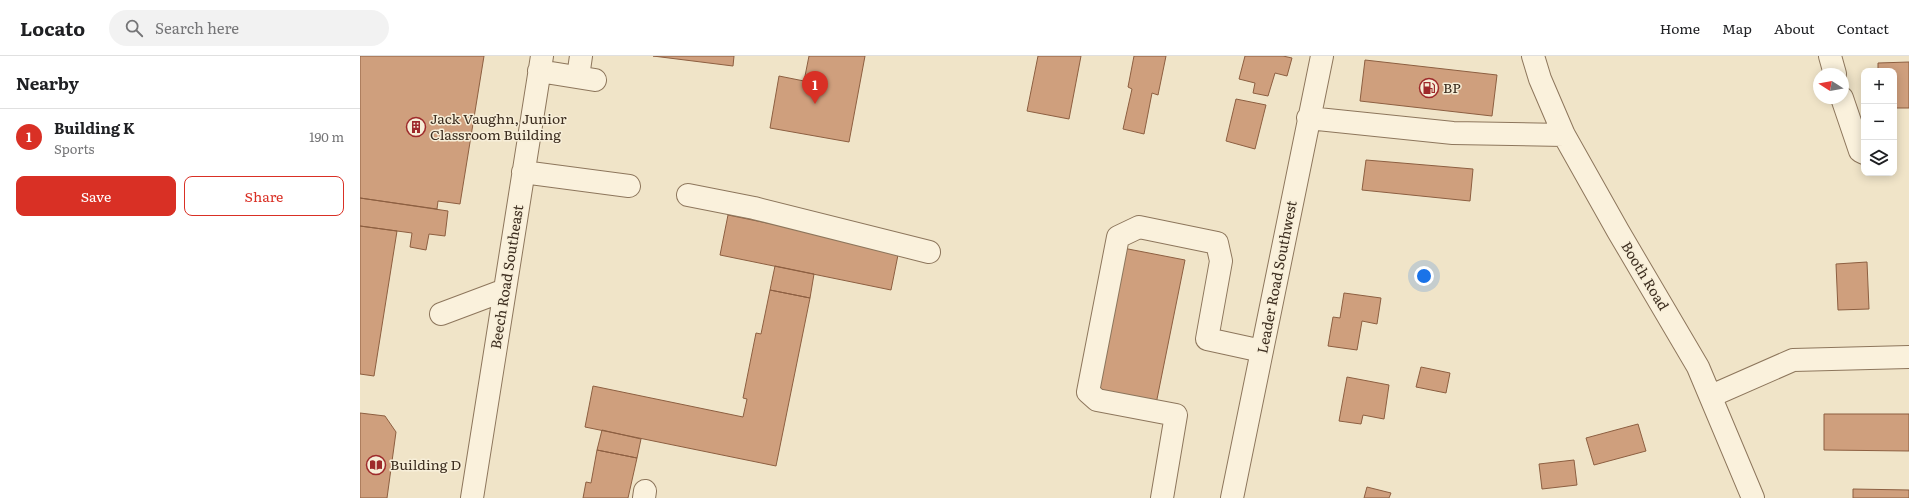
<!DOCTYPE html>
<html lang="en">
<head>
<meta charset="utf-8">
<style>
	body { margin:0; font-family:Literata,serif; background:#f2f2f2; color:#202124 }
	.controls { position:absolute; right:12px; top:12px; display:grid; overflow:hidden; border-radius:8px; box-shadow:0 2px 10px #0003 }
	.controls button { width:36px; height:36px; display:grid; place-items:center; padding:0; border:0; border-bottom:1px solid #e0e0e0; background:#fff; color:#202124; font:20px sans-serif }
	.compass { position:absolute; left:1453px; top:12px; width:36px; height:36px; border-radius:50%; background:#fff; box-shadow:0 2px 10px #0003; rotate:281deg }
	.you { position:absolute; left:1064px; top:220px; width:14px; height:14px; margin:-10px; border:3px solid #fff; border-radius:50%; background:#1a73e8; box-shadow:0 0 0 6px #1a73e833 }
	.badge { display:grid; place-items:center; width:26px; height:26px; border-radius:50%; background:#d93025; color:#fff; font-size:13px; font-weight:700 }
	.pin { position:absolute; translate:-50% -33px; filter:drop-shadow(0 1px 2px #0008) }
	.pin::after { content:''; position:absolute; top:21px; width:14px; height:12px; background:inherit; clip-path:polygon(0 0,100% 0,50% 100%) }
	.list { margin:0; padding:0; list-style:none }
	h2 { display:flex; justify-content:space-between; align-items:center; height:52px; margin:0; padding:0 16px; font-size:17px }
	h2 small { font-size:13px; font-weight:400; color:#757577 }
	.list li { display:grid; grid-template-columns:26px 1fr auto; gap:12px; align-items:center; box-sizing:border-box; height:56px; padding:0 16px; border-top:1px solid #e0e0e0 }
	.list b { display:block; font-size:15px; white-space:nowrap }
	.list p { margin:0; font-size:13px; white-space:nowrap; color:#757577 }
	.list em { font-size:13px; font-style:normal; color:#757577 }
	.actions { display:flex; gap:8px; padding:12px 16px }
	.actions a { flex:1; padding:9px 0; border:1px solid #d93025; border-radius:8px; text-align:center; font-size:14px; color:#d93025 }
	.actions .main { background:#d93025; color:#fff }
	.icon { flex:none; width:22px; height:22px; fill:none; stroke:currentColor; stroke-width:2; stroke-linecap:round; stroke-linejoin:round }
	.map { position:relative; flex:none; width:1549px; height:442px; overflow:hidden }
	header { display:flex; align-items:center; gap:24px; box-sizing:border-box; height:56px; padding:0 20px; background:#fff; border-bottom:1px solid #e0e0e0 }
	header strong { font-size:19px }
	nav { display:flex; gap:22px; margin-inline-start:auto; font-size:14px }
	.search { width:280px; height:36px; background:#f2f2f2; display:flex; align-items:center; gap:10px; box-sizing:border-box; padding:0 14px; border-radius:22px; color:#757577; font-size:15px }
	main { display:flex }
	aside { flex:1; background:#fff }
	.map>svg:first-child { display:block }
	.building { fill:#cf9f7d; stroke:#8d5f41 }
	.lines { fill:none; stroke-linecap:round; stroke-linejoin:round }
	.minor-casing { stroke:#8d765c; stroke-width:24 }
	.minor { stroke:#faf1dc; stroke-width:22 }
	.labels { text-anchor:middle; stroke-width:3; stroke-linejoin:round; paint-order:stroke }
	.poi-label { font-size:14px; fill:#3d2e20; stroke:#f7eed8; text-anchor:start }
	.street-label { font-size:14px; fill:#3d2e20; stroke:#f7eed8 }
</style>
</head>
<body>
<header>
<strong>Locato</strong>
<div class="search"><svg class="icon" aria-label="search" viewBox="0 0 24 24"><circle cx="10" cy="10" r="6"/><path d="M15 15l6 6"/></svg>Search here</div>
<nav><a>Home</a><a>Map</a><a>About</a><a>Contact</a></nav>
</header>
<main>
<aside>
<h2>Nearby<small></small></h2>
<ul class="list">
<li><span class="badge">1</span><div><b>Building K</b><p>Sports</p></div><em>190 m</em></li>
</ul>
<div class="actions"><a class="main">Save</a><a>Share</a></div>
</aside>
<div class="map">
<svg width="1549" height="442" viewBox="0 0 1549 442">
	<rect width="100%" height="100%" fill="#f0e4c8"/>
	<path class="building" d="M0,0H124L100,148L78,145L77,153L0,142Z
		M293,0H374L373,10Z
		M449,0H505L489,86L410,72L419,20L444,25Z
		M678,0H721L709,63L667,55Z
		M774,0H806L798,39L792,37L784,78L763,73L772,33L768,31Z
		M885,0H923L932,2L927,20L915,17L908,40L893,37L895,27L879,23Z
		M1005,4L1137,19L1132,60L1000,45Z
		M1549,6V52H1534V15H1518V7Z
		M876,43L906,49L895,93L866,85Z
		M1006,104L1113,113L1110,145L1002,134Z
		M0,142L88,155L85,180L69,178L66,194L50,191L52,177L0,170Z
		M368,159L539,194L531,234L360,199Z
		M0,170L37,175L14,320L0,318Z
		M763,192L825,204L796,348L735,336Z
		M1507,206L1509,253L1478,254L1476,208Z
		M415,210L454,218L450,242L410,234Z
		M410,234L450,242L416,410L225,371L233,330L383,361L387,343L383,342L396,277L401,278Z
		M984,237L1021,242L1017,268L1002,265L997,294L968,290L973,261L980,262Z
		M1061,311L1090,317L1086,337L1056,331Z
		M987,321L1029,329L1024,363L1003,359L1001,368L979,365Z
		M0,357L25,360L36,376L27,442H0Z
		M1464,358H1549V395L1464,394Z
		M1278,368L1286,395L1234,409L1226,382Z
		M242,374L281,383L277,402L237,394Z
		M237,394L277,402L268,442H223L226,426L231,427Z
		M1214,404L1217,429L1182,433L1179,408Z
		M1007,431L1031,437L1029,442H1004Z
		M1493,433L1549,434V442H1493Z"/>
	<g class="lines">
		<defs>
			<path id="minor" d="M1173,0L1180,23L1204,79L1258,175L1338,311L1393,442
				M1470,0L1475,18
				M179,15L235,24
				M218,21L221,0
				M1482,42L1500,95L1504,97
				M948,62L1093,77L1204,79
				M163,116L269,130
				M328,139L394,152L569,196
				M81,258L145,234
				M1351,340L1433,304L1549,301
				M112,442L182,0
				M284,442L285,435
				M802,442L816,359L737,344L728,336L758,181L779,171L857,187L861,205L847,283L902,295
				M872,442L962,0"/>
		</defs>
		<use href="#minor" class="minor-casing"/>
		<use href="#minor" class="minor"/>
	</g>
	<defs>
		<symbol id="fuel-ring" viewBox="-11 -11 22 22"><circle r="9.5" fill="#f7eed8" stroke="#9e2a2b" stroke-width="1.5"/><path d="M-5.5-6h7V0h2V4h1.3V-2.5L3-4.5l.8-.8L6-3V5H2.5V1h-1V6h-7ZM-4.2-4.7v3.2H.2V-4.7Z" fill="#9e2a2b"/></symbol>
		<symbol id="building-ring" viewBox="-11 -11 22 22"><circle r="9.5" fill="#f7eed8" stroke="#9e2a2b" stroke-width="1.5"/><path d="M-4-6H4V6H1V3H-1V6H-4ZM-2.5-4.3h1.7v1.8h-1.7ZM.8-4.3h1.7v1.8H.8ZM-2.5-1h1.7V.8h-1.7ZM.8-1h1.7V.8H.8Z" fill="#9e2a2b"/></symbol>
		<symbol id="library-ring" viewBox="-11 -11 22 22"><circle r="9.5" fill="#f7eed8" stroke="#9e2a2b" stroke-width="1.5"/><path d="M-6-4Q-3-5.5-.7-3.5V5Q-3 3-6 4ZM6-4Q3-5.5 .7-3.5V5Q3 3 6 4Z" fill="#9e2a2b"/></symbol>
	</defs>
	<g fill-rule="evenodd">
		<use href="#fuel-ring" x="1058" y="21" width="22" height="22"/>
		<use href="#building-ring" x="45" y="60" width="22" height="22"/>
		<use href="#library-ring" x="5" y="398" width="22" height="22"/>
	</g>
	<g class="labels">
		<g class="poi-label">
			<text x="1083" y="37">BP</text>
			<text x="70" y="68">Jack Vaughn, Junior<tspan x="70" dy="16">Classroom Building</tspan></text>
			<text x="30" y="414">Building D</text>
		</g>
		<g class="street-label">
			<text transform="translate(1285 220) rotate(59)" y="5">Booth Road</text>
			<text transform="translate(147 221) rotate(-81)" y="5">Beech Road Southeast</text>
			<text transform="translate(917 221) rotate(-79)" y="5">Leader Road Southwest</text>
		</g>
	</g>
</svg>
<div class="controls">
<button>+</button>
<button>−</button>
<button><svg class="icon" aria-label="layers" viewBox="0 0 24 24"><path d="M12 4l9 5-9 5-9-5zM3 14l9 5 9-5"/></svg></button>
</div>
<svg class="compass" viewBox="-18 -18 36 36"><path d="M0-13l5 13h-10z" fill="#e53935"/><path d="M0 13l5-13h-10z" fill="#757577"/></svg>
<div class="you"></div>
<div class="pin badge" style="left:455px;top:48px">1</div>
</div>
</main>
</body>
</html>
